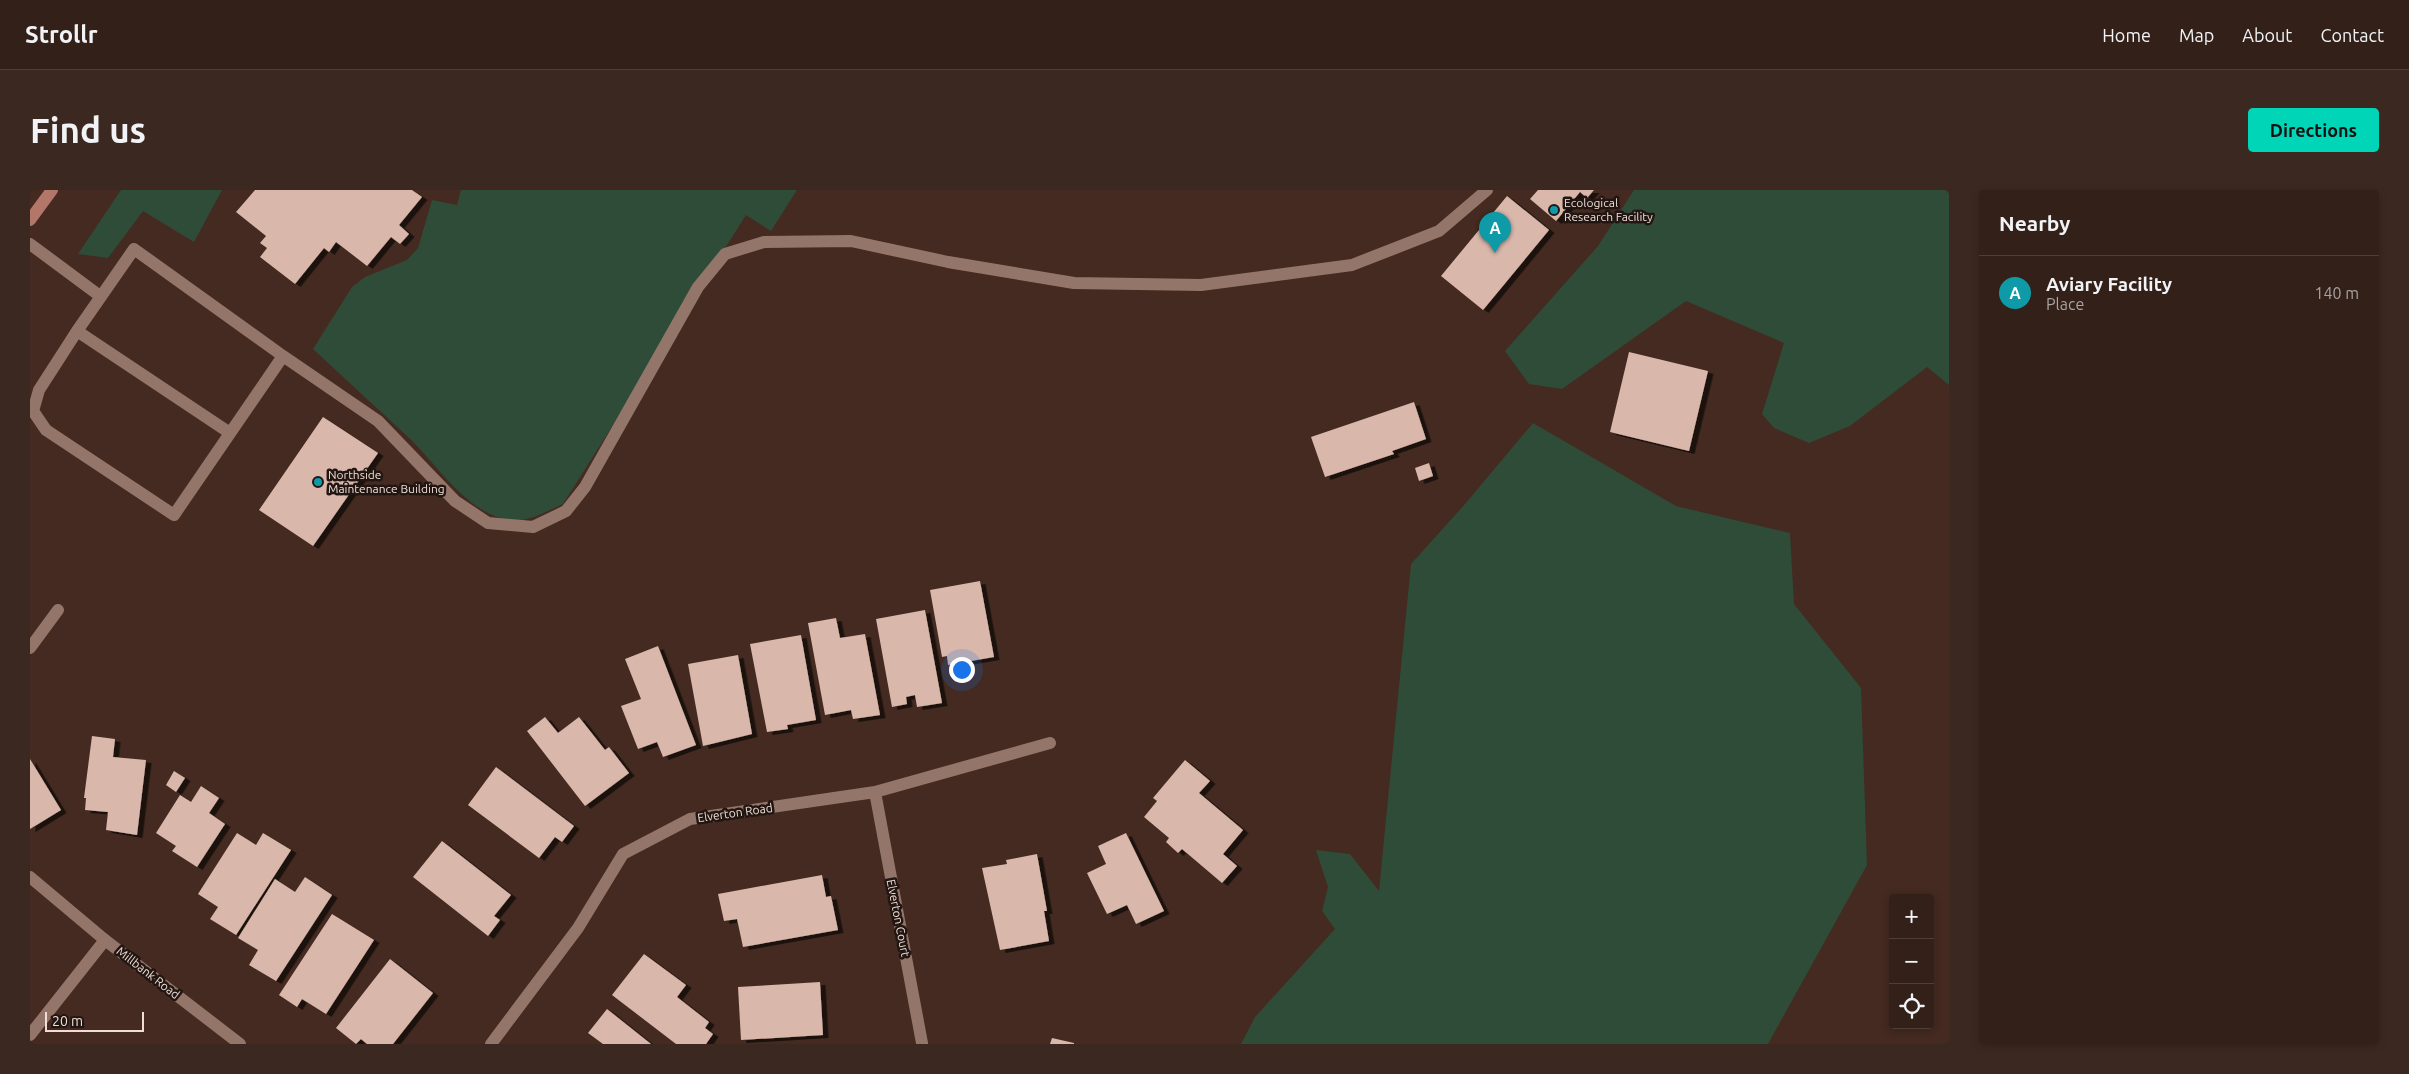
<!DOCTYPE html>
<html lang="en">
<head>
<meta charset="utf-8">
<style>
	body { margin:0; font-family:Ubuntu,sans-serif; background:#3b2821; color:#f1f3f6 }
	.controls { position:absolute; right:15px; bottom:15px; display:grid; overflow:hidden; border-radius:5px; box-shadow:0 2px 8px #0003 }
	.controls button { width:45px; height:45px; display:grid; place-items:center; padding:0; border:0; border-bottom:1px solid #4e3e37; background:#332018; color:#f1f3f6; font:25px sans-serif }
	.scale { position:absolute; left:15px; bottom:12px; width:99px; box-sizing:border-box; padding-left:5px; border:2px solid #efddd6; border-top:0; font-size:14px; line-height:18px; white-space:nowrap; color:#efddd6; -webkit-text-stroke:4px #221612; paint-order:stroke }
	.you { position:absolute; left:931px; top:479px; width:18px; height:18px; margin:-12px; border:4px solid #fff; border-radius:50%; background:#1a73e8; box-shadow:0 0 0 8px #1a73e833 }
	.badge { display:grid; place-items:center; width:32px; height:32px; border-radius:50%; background:#00d5b7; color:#fff; font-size:16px; font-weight:700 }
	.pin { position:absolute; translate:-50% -41px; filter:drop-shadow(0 1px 2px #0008) }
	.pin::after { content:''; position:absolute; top:26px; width:18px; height:15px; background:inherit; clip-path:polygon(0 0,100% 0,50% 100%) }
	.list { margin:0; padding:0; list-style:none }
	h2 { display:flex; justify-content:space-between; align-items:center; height:65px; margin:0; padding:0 20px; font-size:21px }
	h2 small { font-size:16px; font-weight:400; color:#a9a3a2 }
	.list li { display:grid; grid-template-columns:32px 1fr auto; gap:15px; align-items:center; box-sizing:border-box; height:75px; padding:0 20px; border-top:1px solid #4e3e37 }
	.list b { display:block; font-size:19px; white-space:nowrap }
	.list p { margin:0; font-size:16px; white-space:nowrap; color:#a9a3a2 }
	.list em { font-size:16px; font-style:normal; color:#a9a3a2 }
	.icon { flex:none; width:28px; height:28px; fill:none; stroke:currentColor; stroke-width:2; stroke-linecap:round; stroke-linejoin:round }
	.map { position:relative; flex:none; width:1919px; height:854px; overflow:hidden; border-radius:5px }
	header { display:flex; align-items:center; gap:30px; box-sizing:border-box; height:70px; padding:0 25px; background:#332018; border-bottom:1px solid #4e3e37 }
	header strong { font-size:24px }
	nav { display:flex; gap:28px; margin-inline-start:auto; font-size:18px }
	.intro { display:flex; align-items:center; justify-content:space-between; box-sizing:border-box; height:120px; padding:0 30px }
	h1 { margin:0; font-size:35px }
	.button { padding:12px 22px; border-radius:5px; background:#00d5b7; color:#111; font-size:18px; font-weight:700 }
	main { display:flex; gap:30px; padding:0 30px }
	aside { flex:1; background:#332018; border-radius:5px; box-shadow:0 2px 8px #0003 }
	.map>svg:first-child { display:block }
	.green { fill:#2f4c38 }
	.building { fill:#d9b7ab; filter:url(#shadow) }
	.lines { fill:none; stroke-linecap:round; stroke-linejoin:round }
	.service { stroke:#947569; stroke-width:12 }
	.minor { stroke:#947569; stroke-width:12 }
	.secondary { stroke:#b27768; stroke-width:12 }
	.culture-dot { fill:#0f9aa8; stroke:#221612; stroke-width:2 }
	.labels { text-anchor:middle; stroke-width:5; stroke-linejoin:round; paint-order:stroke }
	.poi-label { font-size:12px; fill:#efddd6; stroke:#221612; text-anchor:start }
	.street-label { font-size:12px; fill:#efddd6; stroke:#221612 }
</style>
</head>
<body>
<header>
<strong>Strollr</strong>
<nav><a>Home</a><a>Map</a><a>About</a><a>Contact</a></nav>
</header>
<div class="intro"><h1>Find us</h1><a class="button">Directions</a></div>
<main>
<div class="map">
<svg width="1919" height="854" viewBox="0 0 1919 854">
	<defs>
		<filter id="shadow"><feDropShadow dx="5.5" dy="3" stdDeviation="0" flood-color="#0009"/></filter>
	</defs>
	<rect width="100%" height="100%" fill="#442a20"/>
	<path class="green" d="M91,0H192L164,52L113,21L78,68L48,64Z
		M431,0H767L741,41L716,25L533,314C517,321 497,333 479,330C436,323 407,274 378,247C346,217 314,188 283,159L322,97L335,87L377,70L388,58L402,10L427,15Z
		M1604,0H1919V195L1897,177L1820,236L1779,253L1744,238L1732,224L1754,153L1656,111L1532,199L1499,194L1475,161L1568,56Z
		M1503,233L1646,316L1760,343L1764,414L1831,498L1837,675L1738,854H1211L1225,827L1305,739L1292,721L1298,697L1286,660L1320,664L1349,701L1381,374L1435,314Z"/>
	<path class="building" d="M225,0H382L392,7L369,35L379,44L370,54L361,47L337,76L306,52L299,62L294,58L265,94L230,67L237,58L230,53L236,46L206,22Z
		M1508,0H1564L1557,8L1550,2L1526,31L1500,9Z
		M1477,6L1519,40L1453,120L1411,86Z
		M1599,162L1678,181L1659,261L1580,242Z
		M1384,212L1396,249L1362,261L1364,264L1295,287L1281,247Z
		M293,227L348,263L283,356L229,320Z
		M1399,273L1403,286L1389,291L1385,278Z
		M950,391L964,467L918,475L917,466L912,467L900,400Z
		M895,420L912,513L887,517L885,505L876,507L877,514L862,517L846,429Z
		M806,428L810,448L835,444L850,525L823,529L821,520L795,525L778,433Z
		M771,445L786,530L757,535L758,539L737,542L720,454Z
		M628,456L666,555L633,567L627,552L608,559L591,516L611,509L595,469Z
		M708,465L722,544L673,556L658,474Z
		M515,527L528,543L549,527L575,560L579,557L599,583L555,616L497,541Z
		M62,546L85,549L83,567L116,570L107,645L76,640L78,622L55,620L56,608H54Z
		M0,569L31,620L0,639Z
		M1155,570L1180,591L1169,603L1213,640L1193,664L1207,676L1192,693L1152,659L1148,663L1136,652L1139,648L1114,627L1127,611L1123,608Z
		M466,577L544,636L532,652L525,647L509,668L438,615Z
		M144,581L155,588L146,602L136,595Z
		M171,596L189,608L179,623L195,634L167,677L142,661L146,656L126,643L150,605L161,612Z
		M207,643L226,655L233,643L261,660L206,745L180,729L188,717L168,704Z
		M1096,643L1134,721L1106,734L1097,715L1077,724L1057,683L1076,674L1068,656Z
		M412,651L481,705L464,726L470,730L458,746L383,687Z
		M1007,664L1017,721H1014L1019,751L970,760L952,678L977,674L976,670Z
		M792,685L796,707L801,706L808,740L713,757L707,729L694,731L688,704Z
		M275,687L302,705L246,791L219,775L228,760L208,748L245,689L265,702Z
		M302,724L344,750L296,824L272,809L267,817L249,805Z
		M614,764L656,795L647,807L679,832L675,838L683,844L676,854H646L582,805Z
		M360,769L403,803L363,854H337L331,849L326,854L306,838Z
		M790,792L793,845L711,850L708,797Z
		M577,819L621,854H573L558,843Z
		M1022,848L1044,853V854H1020Z"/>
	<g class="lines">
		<path class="service" d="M0,54L70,106
			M104,59L253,166L144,325L16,240L3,221L9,200L47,141Z
			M47,141L200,243
			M253,166L348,231L425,311L458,333L503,337L536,321L555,297L668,97L695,64L734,52L821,51L918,72L1044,93L1171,95L1322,75L1409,41L1457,0
			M0,458L28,420
			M0,687L75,750"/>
		<path class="minor" d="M845,602L892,853
			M0,845L75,750L210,854
			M461,854L548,738L593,664L660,629L845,602L1020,553"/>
		<path class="secondary" d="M0,30L22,0"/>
	</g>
	<g class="culture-dot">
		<circle cx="1524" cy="20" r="5"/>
		<circle cx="288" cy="292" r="5"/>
	</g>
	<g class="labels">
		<g class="poi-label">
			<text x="1534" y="17">Ecological<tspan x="1534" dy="14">Research Facility</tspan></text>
			<text x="298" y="289">Northside<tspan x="298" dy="14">Maintenance Building</tspan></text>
		</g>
		<g class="street-label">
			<text transform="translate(705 623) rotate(-8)" y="4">Elverton Road</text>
			<text transform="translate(868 728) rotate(79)" y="4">Elverton Court</text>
			<text transform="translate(118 783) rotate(38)" y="4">Millbank Road</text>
		</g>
	</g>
</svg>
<div class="controls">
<button>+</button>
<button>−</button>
<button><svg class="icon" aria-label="locate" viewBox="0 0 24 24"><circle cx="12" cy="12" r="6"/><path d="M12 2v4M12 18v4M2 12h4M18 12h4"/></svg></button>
</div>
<div class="scale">20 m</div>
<div class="you"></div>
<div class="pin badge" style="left:1465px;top:63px;background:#0f9aa8">A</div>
</div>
<aside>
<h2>Nearby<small></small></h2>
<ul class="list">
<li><span class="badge" style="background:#0f9aa8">A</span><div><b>Aviary Facility</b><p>Place</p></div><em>140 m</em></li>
</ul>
</aside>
</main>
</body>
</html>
